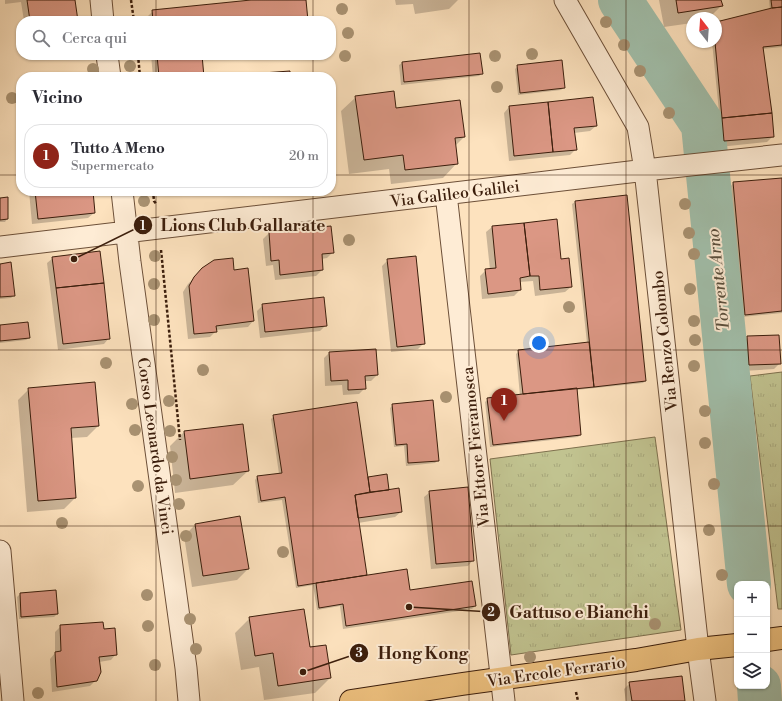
<!DOCTYPE html>
<html lang="it">
<head>
<meta charset="utf-8">
<style>
	body { margin:0; font-family:"Libre Bodoni",serif; background:#f2f2f3; color:#2b2b33 }
	.controls { position:absolute; right:12px; bottom:12px; display:grid; overflow:hidden; border-radius:8px; box-shadow:0 1px 3px #0004 }
	.controls button { width:36px; height:36px; display:grid; place-items:center; padding:0; border:0; border-bottom:1px solid #e1e1e2; background:#fff; color:#2b2b33; font:20px sans-serif }
	.compass { position:absolute; left:686px; top:12px; width:36px; height:36px; border-radius:50%; background:#fff; box-shadow:0 1px 3px #0004; rotate:343deg }
	.you { position:absolute; left:539px; top:343px; width:14px; height:14px; margin:-10px; border:3px solid #fff; border-radius:50%; background:#1a73e8; box-shadow:0 0 0 6px #1a73e833 }
	.badge { display:grid; place-items:center; width:26px; height:26px; border-radius:50%; background:#8f2418; color:#fff; font-size:13px; font-weight:700 }
	.pin { position:absolute; translate:-50% -33px; filter:drop-shadow(0 1px 2px #0008) }
	.pin::after { content:''; position:absolute; top:21px; width:14px; height:12px; background:inherit; clip-path:polygon(0 0,100% 0,50% 100%) }
	.list { margin:0; padding:0; list-style:none }
	h2 { display:flex; justify-content:space-between; align-items:center; height:52px; margin:0; padding:0 16px; font-size:17px }
	h2 small { font-size:13px; font-weight:400; color:#7c7c81 }
	.list li { display:grid; grid-template-columns:26px 1fr auto; gap:12px; align-items:center; box-sizing:border-box; height:64px; margin:0 8px 8px; padding:0 8px; border:1px solid #e1e1e2; border-radius:16px }
	.list b { display:block; font-size:15px; white-space:nowrap }
	.list p { margin:0; font-size:13px; white-space:nowrap; color:#7c7c81 }
	.list em { font-size:13px; font-style:normal; color:#7c7c81 }
	.icon { flex:none; width:22px; height:22px; fill:none; stroke:currentColor; stroke-width:2; stroke-linecap:round; stroke-linejoin:round }
	.map { position:relative; flex:none; width:782px; height:701px; overflow:hidden }
	.search { position:absolute; background:#fff; box-shadow:0 1px 3px #0004; left:16px; top:16px; width:320px; height:44px; display:flex; align-items:center; gap:10px; box-sizing:border-box; padding:0 14px; border-radius:16px; color:#7c7c81; font-size:15px }
	.panel { position:absolute; background:#fff; box-shadow:0 1px 3px #0004; left:16px; top:72px; width:320px; height:124px; border-radius:16px }
	.map>svg:first-child { display:block }
	.grass { fill:url(#grass-tufts); stroke:#7e704e }
	.shadow { fill:#0003 }
	.lines { fill:none; stroke-linecap:round; stroke-linejoin:round }
	.river { stroke:#a1bfab; stroke-width:44 }
	.building { fill:#db9784; stroke:#3c1e0c }
	.minor-casing { stroke:#6c4f38; stroke-width:23 }
	.primary-casing { stroke:#3c1e0c; stroke-width:24 }
	.path { stroke:#3c1e0c; stroke-width:2.5; stroke-dasharray:3 2; stroke-linecap:butt }
	.minor { stroke:#feecd5; stroke-width:21 }
	.primary { stroke:#eec17f; stroke-width:22 }
	.tree { fill:#a99272 }
	.grid { fill:none; stroke:#3c1e0c; stroke-width:1; stroke-opacity:0.55 }
	.labels { text-anchor:middle; stroke-width:4; stroke-linejoin:round; paint-order:stroke }
	.street-label { font-size:16px; fill:#3c1e0c; stroke:#feecd5 }
	.water-label { font-size:17px; font-style:italic; fill:#5a4e3c; stroke:#feecd5 }
	.leader { fill:none; stroke:#3c1e0c; stroke-width:1.5 }
	.callout-dot { fill:#3c1e0c; stroke:#feecd5; stroke-width:1.5 }
	.mark-label { font-size:12px; text-anchor:middle; font-weight:bold; fill:#fff }
	.callout-label { font-size:17px; text-anchor:middle; font-weight:bold; fill:#3c1e0c; stroke:#feecd5; stroke-width:4; stroke-linejoin:round; paint-order:stroke }
</style>
</head>
<body>
<div class="map">
<svg width="782" height="701" viewBox="0 0 782 701">
	<defs>
		<pattern id="grass-tufts" width="24" height="20" patternUnits="userSpaceOnUse"><rect width="24" height="20" fill="#c1c390"/><path d="M3 7l-1-3M5 7V3M7 7l1-3M15 17l-1-3M17 17v-4M19 17l1-3" fill="none" stroke="#a7a77b"/></pattern>
	</defs>
	<rect width="100%" height="100%" fill="#fde2be"/>
	<filter id="stains"><feTurbulence type="fractalNoise" baseFrequency=".005" numOctaves="4"/><feColorMatrix values="0 0 0 0 .2 0 0 0 0 .09 0 0 0 0 .02 0 0 0 .5 -.17"/></filter>
	<radialGradient id="worn" r=".72"><stop offset=".6" stop-color="#630" stop-opacity="0"/><stop offset="1" stop-color="#630" stop-opacity=".3"/></radialGradient>
	<path class="grass" d="M782,372V609H778L750,376Z
		M655,437L681,630L511,655L490,459Z"/>
	<path class="shadow" d="M5,0H74L77,21H24L21,2L5,4Z
		M261,0H305L307,21H147V17L153,11Z
		M395,0H458L449,9L415,14L413,4L396,5Z
		M659,0H720L721,6L709,18H692V23L664,27Z
		M769,0H782V47L762,49L773,136L767,142L719,147L717,125L720,122L712,42H716V23L770,10Z
		M480,54L482,73L479,76L401,85L399,65L402,63Z
		M151,55H201L203,77H153Z
		M518,66L564,87L561,90L518,95L515,69Z
		M356,97L395,109L464,137L455,146L457,163L443,178L391,184L389,169L349,174L341,111Z
		M509,107L596,126L590,131L574,133L576,149L570,155L509,161L504,113Z
		M782,179V313L742,317L731,186L733,183Z
		M29,191H92L94,213L88,218L32,224Z
		M164,191H188L165,193Z
		M0,199L7,219L5,222H0Z
		M575,202L645,381L643,383L576,390L580,435L578,437L490,447L485,402L488,399L520,396L516,354L519,351L587,343L572,204Z
		M492,227L560,260L571,287L565,292L535,296L533,281L519,282L520,290L514,296L482,299L480,276L486,270H490L486,232Z
		M269,233L333,252L327,258L321,259L322,270L316,276L275,280L273,265L266,266L263,239Z
		M53,258L109,338L104,344L58,350L47,263Z
		M388,260L424,343L418,349L391,352L382,266Z
		M0,265L14,295L11,298L0,299Z
		M203,269L233,271L248,269L253,321L248,327L215,330L216,331L210,337L188,339L183,292L188,284Z
		M263,305L326,325L320,331L260,338L257,311Z
		M0,326L29,338L26,340L0,343Z
		M748,337L780,363L774,369L743,371L742,343Z
		M330,352L377,375L371,381H364L365,388L359,394L343,395L342,385L325,386L324,358Z
		M29,389L98,426L87,437L71,438L75,498L64,509L27,512L18,400Z
		M393,405L438,460L435,463L406,466L404,446L394,447L390,408Z
		M274,416L367,479L386,475L388,489L401,512L395,517L358,523L366,576L410,591L475,606L472,609L343,629L340,606L317,610L313,585L296,588L282,500L258,503L255,480L257,477L279,474L271,419Z
		M184,432L248,471L233,485L175,493L170,446Z
		M430,492L473,560L468,566L431,569L424,497Z
		M239,517L248,569L237,580L192,587L184,536L195,525Z
		M20,594L57,614L54,617L19,619L17,597Z
		M250,618L309,648L330,678L315,693L264,700L259,667L241,670L235,633Z
		M61,626L103,630L116,654L111,660L99,662L96,680L90,686L52,692L50,659L55,653V632Z
		M630,683L684,701H626L624,689Z"/>
	<g class="lines">
		<path class="river" d="M620,0L703,125L749,584
			M759,686L760,701"/>
	</g>
	<path class="building" d="M27,0H75L78,21H30Z
		M251,0H306L308,21H153L152,10Z
		M676,0H721L723,6L678,13Z
		M771,0H782V7L772,8Z
		M782,7V45L763,47L772,113L722,118L715,42H716V22L772,8Z
		M480,53L483,74L404,82L402,62Z
		M157,55H202L204,77H159Z
		M562,60L565,88L520,93L517,65Z
		M290,71V77H249V74Z
		M394,91L396,108L460,100L465,137L455,138L458,164L405,170L403,155L364,160L355,96Z
		M593,97L597,126L574,128L577,150L553,152L548,102Z
		M548,102L553,152L514,156L509,106Z
		M772,113L774,137L724,141L722,118Z
		M782,178V311L745,315L733,182Z
		M35,191H93L95,213L38,219Z
		M627,195L646,381L594,387L575,201Z
		M8,197V219L0,220V198Z
		M557,219L561,259L569,258L572,287L540,290L539,276H530L524,223Z
		M524,223L530,276L520,278L521,290L488,294L485,269L496,268L492,226Z
		M331,226L334,253L322,254L323,270L280,275L279,260L271,261L269,232Z
		M100,251L104,283L56,288L52,257Z
		M416,256L425,344L397,347L387,259Z
		M233,258L234,270L248,268L254,321L216,326L217,332L194,334L189,286L194,277L202,268L214,260Z
		M11,262L15,296L0,297V264Z
		M104,283L110,339L63,344L56,288Z
		M324,297L327,326L265,332L262,304Z
		M28,322L30,338L0,341V325Z
		M779,335L781,364L749,365L747,336Z
		M589,342L594,387L523,394L518,350Z
		M376,349L378,375L365,376L366,389L348,390V380L331,381L329,352Z
		M95,382L99,426L71,428L76,498L38,501L28,388Z
		M577,388L581,435L493,445L487,398Z
		M433,400L439,461L408,463L407,444L396,445L392,404Z
		M357,402L370,492L355,495L367,575L298,586L285,497L261,501L257,476L282,473L273,415Z
		M243,424L249,471L190,479L184,431Z
		M387,474L389,490L370,492L368,477Z
		M468,487L474,561L436,564L429,491Z
		M399,488L402,512L358,518L355,495Z
		M240,516L249,569L203,576L195,524Z
		M407,569L410,590L472,581L476,606L346,626L343,604L319,608L316,583Z
		M56,590L58,614L21,617L20,593Z
		M304,609L310,647L326,645L331,678L278,686L273,653L255,656L249,617Z
		M103,622L104,629L115,628L117,655L99,657L101,672L97,681L57,687L55,652L61,651L60,625Z
		M682,676L685,701H632L629,682Z"/>
	<g class="lines">
		<defs>
			<path id="minor" d="M101,0L103,21
				M565,0L638,127L645,170L698,649L705,701
				M107,55L110,77
				M122,191L130,262L186,668L189,701
				M446,194L504,701
				M0,247L663,168L782,155
				M0,551L13,701"/>
			<path id="primary" d="M767,640L782,638
				M351,701L462,684L636,660L698,649L737,645"/>
		</defs>
		<use href="#minor" class="minor-casing"/>
		<use href="#primary" class="primary-casing"/>
		<path class="path" d="M131,0L134,21
			M138,55L140,77
			M153,191L154,201L157,205
			M161,250L180,440
			M576,692L578,701"/>
		<use href="#minor" class="minor"/>
		<use href="#primary" class="primary"/>
	</g>
	<g class="tree">
		<circle cx="342" cy="9" r="6"/>
		<circle cx="606" cy="22" r="6"/>
		<circle cx="348" cy="33" r="6"/>
		<circle cx="624" cy="45" r="6"/>
		<circle cx="532" cy="54" r="6"/>
		<circle cx="345" cy="56" r="6"/>
		<circle cx="495" cy="56" r="6"/>
		<circle cx="130" cy="66" r="6"/>
		<circle cx="93" cy="69" r="6"/>
		<circle cx="640" cy="71" r="6"/>
		<circle cx="497" cy="87" r="6"/>
		<circle cx="12" cy="98" r="6"/>
		<circle cx="669" cy="113" r="6"/>
		<circle cx="144" cy="201" r="6"/>
		<circle cx="685" cy="204" r="6"/>
		<circle cx="689" cy="233" r="6"/>
		<circle cx="349" cy="240" r="6"/>
		<circle cx="694" cy="254" r="6"/>
		<circle cx="155" cy="256" r="6"/>
		<circle cx="154" cy="284" r="6"/>
		<circle cx="690" cy="289" r="6"/>
		<circle cx="569" cy="307" r="6"/>
		<circle cx="154" cy="320" r="6"/>
		<circle cx="694" cy="321" r="6"/>
		<circle cx="695" cy="340" r="6"/>
		<circle cx="106" cy="363" r="6"/>
		<circle cx="694" cy="366" r="6"/>
		<circle cx="203" cy="370" r="6"/>
		<circle cx="446" cy="397" r="6"/>
		<circle cx="169" cy="401" r="6"/>
		<circle cx="132" cy="404" r="6"/>
		<circle cx="705" cy="411" r="6"/>
		<circle cx="135" cy="430" r="6"/>
		<circle cx="170" cy="431" r="6"/>
		<circle cx="705" cy="443" r="6"/>
		<circle cx="172" cy="457" r="6"/>
		<circle cx="176" cy="480" r="6"/>
		<circle cx="714" cy="484" r="6"/>
		<circle cx="138" cy="486" r="6"/>
		<circle cx="179" cy="504" r="6"/>
		<circle cx="62" cy="523" r="6"/>
		<circle cx="709" cy="530" r="6"/>
		<circle cx="186" cy="536" r="6"/>
		<circle cx="283" cy="552" r="6"/>
		<circle cx="722" cy="575" r="6"/>
		<circle cx="147" cy="595" r="6"/>
		<circle cx="190" cy="619" r="6"/>
		<circle cx="655" cy="624" r="6"/>
		<circle cx="148" cy="626" r="6"/>
		<circle cx="196" cy="649" r="6"/>
		<circle cx="530" cy="657" r="6"/>
		<circle cx="155" cy="665" r="6"/>
		<circle cx="38" cy="693" r="6"/>
	</g>
	<path class="grid" d="M156,0V21M313,0V21M469,0V701M626,0V701M156,55V77M313,55V77M0,175H21M331,175H782M156,191V701M313,191V701M0,350H782M0,526H782"/>
	<g class="labels">
		<g class="street-label">
			<text transform="translate(455 193) rotate(-7)" y="6">Via Galileo Galilei</text>
			<text transform="translate(664 341) rotate(-96)" y="6">Via Renzo Colombo</text>
			<text transform="translate(156 446) rotate(82)" y="6">Corso Leonardo da Vinci</text>
			<text transform="translate(475 447) rotate(-96)" y="6">Via Ettore Fieramosca</text>
			<text transform="translate(556 671) rotate(-8)" y="6">Via Ercole Ferrario</text>
		</g>
		<g class="water-label">
			<text transform="translate(718 280) rotate(-96)" y="6">Torrente Arno</text>
		</g>
	</g>
	<path class="leader" d="M74 259L143 225M409 607L491 612M303 672L359 653"/>
	<g class="callout-dot">
		<circle cx="74" cy="259" r="4"/>
		<circle cx="409" cy="607" r="4"/>
		<circle cx="303" cy="672" r="4"/>
		<circle cx="143" cy="225" r="10"/>
		<circle cx="491" cy="612" r="10"/>
		<circle cx="359" cy="653" r="10"/>
	</g>
	<g class="mark-label">
		<text x="143" y="230">1</text>
		<text x="491" y="616">2</text>
		<text x="359" y="657">3</text>
	</g>
	<g class="callout-label">
		<text x="243" y="231">Lions Club Gallarate</text>
		<text x="579" y="618">Gattuso e Bianchi</text>
		<text x="423" y="659">Hong Kong</text>
	</g>
	<rect width="100%" height="100%" filter="url(#stains)"/>
	<rect width="100%" height="100%" fill="url(#worn)"/>
</svg>
<div class="controls">
<button>+</button>
<button>−</button>
<button><svg class="icon" aria-label="layers" viewBox="0 0 24 24"><path d="M12 4l9 5-9 5-9-5zM3 14l9 5 9-5"/></svg></button>
</div>
<svg class="compass" viewBox="-18 -18 36 36"><path d="M0-13l5 13h-10z" fill="#e53935"/><path d="M0 13l5-13h-10z" fill="#7c7c81"/></svg>
<div class="you"></div>
<div class="pin badge" style="left:504px;top:421px">1</div>
<div class="search"><svg class="icon" aria-label="search" viewBox="0 0 24 24"><circle cx="10" cy="10" r="6"/><path d="M15 15l6 6"/></svg>Cerca qui</div>
<section class="panel">
<h2>Vicino<small></small></h2>
<ul class="list">
<li><span class="badge">1</span><div><b>Tutto A Meno</b><p>Supermercato</p></div><em>20 m</em></li>
</ul>
</section>
</div>
</body>
</html>
